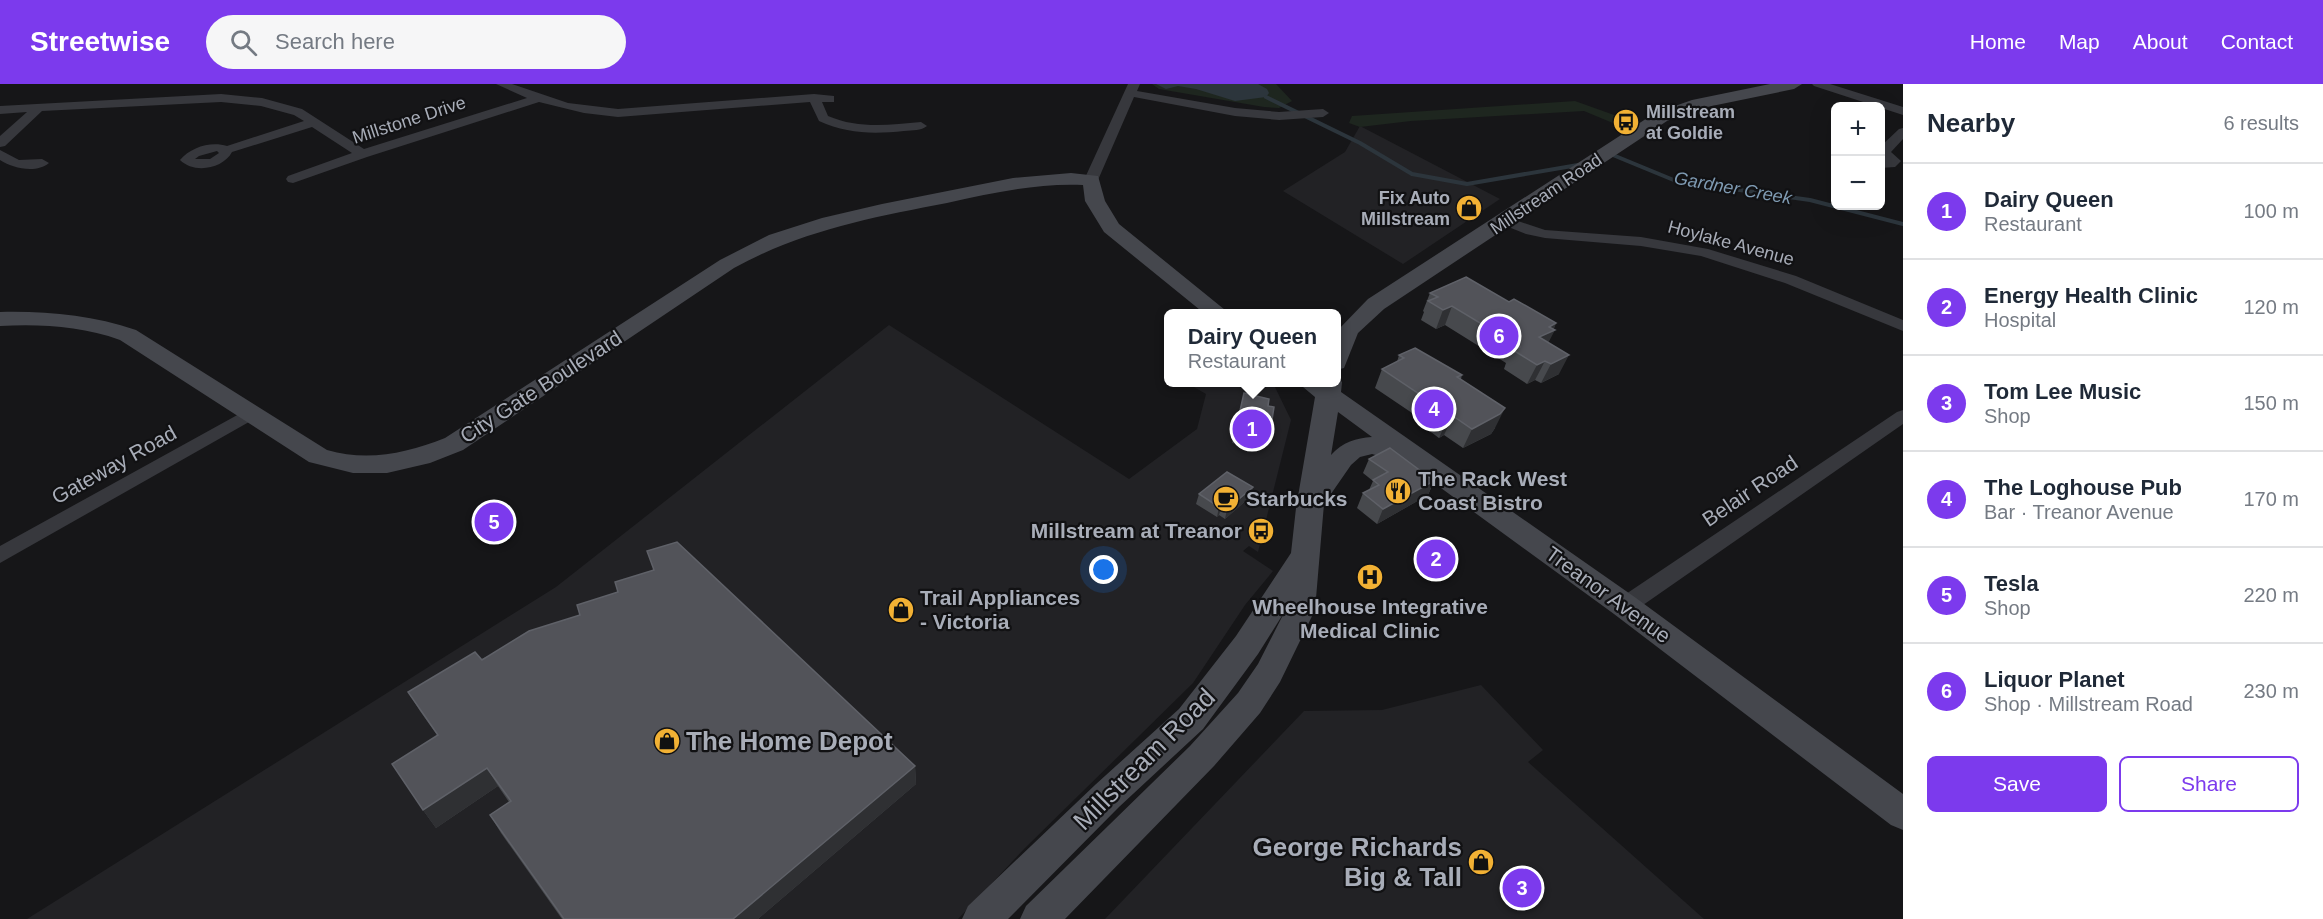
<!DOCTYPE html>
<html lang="en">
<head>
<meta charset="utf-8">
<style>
	body { margin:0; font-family:Arial,sans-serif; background:#f6f6f7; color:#1f2937 }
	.controls { position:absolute; right:18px; top:18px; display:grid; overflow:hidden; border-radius:9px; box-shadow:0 6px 24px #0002 }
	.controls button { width:54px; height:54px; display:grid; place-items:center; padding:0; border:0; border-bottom:2px solid #e0e1e3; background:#fff; color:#1f2937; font:30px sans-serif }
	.you { position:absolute; left:1104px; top:486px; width:21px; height:21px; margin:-15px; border:4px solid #fff; border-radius:50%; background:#1a73e8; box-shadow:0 0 0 9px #1a73e833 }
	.badge { display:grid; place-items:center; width:39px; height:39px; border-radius:50%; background:#7c3aed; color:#fff; font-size:20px; font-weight:700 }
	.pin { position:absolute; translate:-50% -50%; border:3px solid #fff; box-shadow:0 2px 6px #0006 }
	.popup { position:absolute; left:1164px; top:225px; width:177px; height:78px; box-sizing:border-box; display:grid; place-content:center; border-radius:9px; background:#fff; filter:drop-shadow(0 2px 4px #0005); font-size:20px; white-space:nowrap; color:#747a83 }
	.popup b { font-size:22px; color:#1f2937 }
	.popup::after { content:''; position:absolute; left:50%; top:100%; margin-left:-12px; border:12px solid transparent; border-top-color:#fff }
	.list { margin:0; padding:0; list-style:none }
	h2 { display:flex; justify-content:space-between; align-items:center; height:78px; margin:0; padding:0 24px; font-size:26px }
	h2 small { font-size:20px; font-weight:400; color:#747a83 }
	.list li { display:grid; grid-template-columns:39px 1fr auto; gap:18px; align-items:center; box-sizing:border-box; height:96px; padding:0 24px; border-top:2px solid #e0e1e3 }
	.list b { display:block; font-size:22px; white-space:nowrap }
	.list p { margin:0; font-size:20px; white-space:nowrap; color:#747a83 }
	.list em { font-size:20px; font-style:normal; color:#747a83 }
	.actions { display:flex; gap:12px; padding:18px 24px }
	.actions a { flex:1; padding:14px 0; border:2px solid #7c3aed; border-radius:9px; text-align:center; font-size:21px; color:#7c3aed }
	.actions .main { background:#7c3aed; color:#fff }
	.icon { flex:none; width:33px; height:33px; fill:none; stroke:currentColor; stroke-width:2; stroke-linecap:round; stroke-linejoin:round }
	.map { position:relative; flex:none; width:1903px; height:835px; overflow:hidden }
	header { display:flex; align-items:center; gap:36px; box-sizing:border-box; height:84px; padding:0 30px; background:#7c3aed; color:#fff }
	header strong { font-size:28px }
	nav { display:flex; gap:33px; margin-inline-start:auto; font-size:21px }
	.search { width:420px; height:54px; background:#f6f6f7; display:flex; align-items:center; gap:15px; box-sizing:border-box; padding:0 21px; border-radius:33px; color:#747a83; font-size:22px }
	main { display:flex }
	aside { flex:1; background:#fff }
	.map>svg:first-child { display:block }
	.built { fill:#222225 }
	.green { fill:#1e261f }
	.water { fill:#2c353c }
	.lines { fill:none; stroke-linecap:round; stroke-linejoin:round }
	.stream { stroke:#2c353c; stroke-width:4 }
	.street { fill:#37383d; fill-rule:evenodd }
	.secondary { fill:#45474d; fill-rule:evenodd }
	.wall { fill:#47494d }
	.shaded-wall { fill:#2f3033 }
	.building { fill:#525359; stroke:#5f6168; stroke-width:1.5 }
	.labels { text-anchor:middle; stroke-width:4.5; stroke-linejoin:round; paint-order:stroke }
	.far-poi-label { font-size:18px; font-weight:bold; fill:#a8adb8; stroke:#111113; text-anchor:start }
	.far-street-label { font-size:18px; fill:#a8adb8; stroke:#111113 }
	.far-water-label { font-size:18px; font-style:italic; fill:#7f9bb3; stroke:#111113 }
	.street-label { font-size:21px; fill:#a8adb8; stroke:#111113 }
	.poi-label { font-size:21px; font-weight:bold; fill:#a8adb8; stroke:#111113; text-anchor:start }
	.near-poi-label { font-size:26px; font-weight:bold; fill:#a8adb8; stroke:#111113; text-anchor:start }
	.near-street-label { font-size:26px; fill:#a8adb8; stroke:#111113 }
</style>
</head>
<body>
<header>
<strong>Streetwise</strong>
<div class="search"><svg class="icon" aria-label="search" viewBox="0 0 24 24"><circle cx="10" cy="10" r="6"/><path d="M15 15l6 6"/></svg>Search here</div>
<nav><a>Home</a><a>Map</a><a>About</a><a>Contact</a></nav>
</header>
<main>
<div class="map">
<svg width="1903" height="835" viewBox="0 0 1903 835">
	<rect width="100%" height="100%" fill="#161618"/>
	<path class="built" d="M1360,42L1500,115L1403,180L1283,107L1345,68Z
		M889,241L1129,395L1197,345L1206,310L1187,299H1273L1291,336L1258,468L1249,462L1243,467L1273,487L1245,521L1193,599L1025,764L958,835H27L556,503Z
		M1481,601L1543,666L1528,678L1704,835H1105L1304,627L1382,626Z"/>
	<path class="green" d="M1152,0H1276L1292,17L1279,24L1264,23L1159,5Z
		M1575,17L1628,36L1620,42L1584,27L1411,37L1360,43L1349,39L1352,32Z"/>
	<path class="water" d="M1156,0H1258L1267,5L1269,9L1266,13L1235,17L1196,5L1178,2L1166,5Z"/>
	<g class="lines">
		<path class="stream" d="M1266,13L1360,59L1412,90L1467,100L1578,81
			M1608,69L1676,97L1810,116L1903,140"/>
		<path class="street" d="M496,0H512L568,19L618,25L814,10L834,12V18H822L828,32C858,45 889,41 921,38L927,42C921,47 913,46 904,47C874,50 847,50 819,37L810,18L618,33L584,29L539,18L367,73L293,99L288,98L286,95L288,92L352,69L312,43L232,68C223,85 194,90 180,76C191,63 211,57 227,62L304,37L294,31L261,22L221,18L42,27L5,62L0,63V52L27,28L0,30V22L221,10L262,14L302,25L364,65L527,14ZM217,67L219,69L210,75H195L199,72Z
			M1128,0H1140L1137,7L1235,24L1279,28L1323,25L1329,29L1323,33L1279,36L1235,32L1134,13L1098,96L1091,100L1086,99L1084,96Z
			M1812,0H1830L1903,23V31L1814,2Z
			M1903,44V55L1891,68L1901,77L1895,83L1880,84V76H1885L1880,72V63L1899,45Z
			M0,66L19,76L42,75L49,79C36,90 12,84 0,76Z
			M1506,133L1545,146L1641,153L1708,165L1796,192L1903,236V247L1785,199L1701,172L1641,162L1545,154L1526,150L1501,140L1499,137L1501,134Z
			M250,324L256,326L259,330L256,334L0,479V462Z
			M1903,326V340L1633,528L1625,530L1617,528L1614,522L1617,516L1897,328Z"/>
		<path class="secondary" d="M1770,0H1802L1794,5L1702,24L1667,37L1384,225L1358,249L1344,284L1336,286L1337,247L1368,215L1655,29L1692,16Z
			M1071,89L1098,92L1105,117L1119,140L1230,230H1205L1104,148L1085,117L1083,101C1037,99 992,109 947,119C873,133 801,147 734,184L463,366L430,379L387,389H353L309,378L120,256C81,242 41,240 0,242V228C47,227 91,231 136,246L327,366C368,378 407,369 445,354L720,176L769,151L822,134L882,120L1013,94Z
			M1336,292L1342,298L1341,308L1636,514L1903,710V746L1891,741L1614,530L1408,380L1372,370L1360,373L1351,381L1324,420L1315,526L1280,598L1260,629L1214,682L1065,835H1020L1026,822L1190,662L1238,609L1258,580L1285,527L1258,570L1203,645L1119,723L1008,835H962L968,822L1095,701L1179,625L1236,552L1291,469L1296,424L1315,313L1297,298H1336ZM1338,328L1372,353C1356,354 1343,358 1331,371Z"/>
	</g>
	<path class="wall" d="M1430,209L1509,218L1556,239L1548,259L1559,290L1541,299L1535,296L1527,300L1504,285L1506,279L1445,241L1436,245L1421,236L1424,228L1423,227Z
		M1399,271L1462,291L1461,295L1495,344L1491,350L1463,364L1444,351L1439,354L1416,337L1418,333L1375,304L1382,285L1397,278Z
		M1244,309L1268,322L1270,348L1267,358L1259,356L1257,364L1232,359Z
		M1369,375L1434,397L1428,411L1377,440L1357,424L1363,409L1369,406L1373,397L1363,389Z
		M1253,403L1250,413L1225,435L1219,431L1217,433L1196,420L1199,410Z
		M580,531L915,682L916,700L758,835H562L501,749L490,731L509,718L498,702L436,744L423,726L437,651L420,627L408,608Z"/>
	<path class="shaded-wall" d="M1452,222L1445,241L1436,245L1443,226Z
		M1556,239L1553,247L1555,246L1545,265L1539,253L1549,243Z
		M1569,271L1559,290L1541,299L1551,280Z
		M1545,277L1535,296L1527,300L1537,281Z
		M1505,324L1495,344L1491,350L1463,364L1472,345Z
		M1453,332L1444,351L1439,354L1448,334Z
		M1434,397L1428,411L1377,440L1383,425Z
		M1253,403L1250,413L1225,435L1227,425Z
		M1222,421L1219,431L1217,433L1219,423Z
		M915,682L916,700L758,835H733Z
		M487,684L498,702L436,744L423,726Z"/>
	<path class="building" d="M1466,193L1509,218L1514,215L1556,239L1549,243L1555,246L1539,253L1569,271L1551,280L1545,277L1537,281L1513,266L1520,263L1452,222L1443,226L1428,217L1438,213L1430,209Z
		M1415,264L1462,291L1457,293L1505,324L1500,330L1472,345L1453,332L1448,334L1424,318L1428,316L1382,285L1404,274L1399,271Z
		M1244,309L1269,315L1268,322L1274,323L1270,348L1261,346L1260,354L1235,349Z
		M1390,364L1434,397L1383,425L1363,409L1379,401L1373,396L1388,388L1369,375Z
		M1227,388L1253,403L1227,425L1222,421L1219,423L1199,410Z
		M677,458L915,682L733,835H564L490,731L511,717L487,684L423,726L392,680L438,651L408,608L475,568L482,576L529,547L580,531L577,521L618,508L615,498L654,486L647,467Z"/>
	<defs>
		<symbol id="bus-disc" viewBox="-11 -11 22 22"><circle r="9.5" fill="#f2b134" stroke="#111113"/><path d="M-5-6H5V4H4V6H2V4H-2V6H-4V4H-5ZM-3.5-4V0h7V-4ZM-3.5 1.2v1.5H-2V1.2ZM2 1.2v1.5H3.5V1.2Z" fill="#111"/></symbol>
		<symbol id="shop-disc" viewBox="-11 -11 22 22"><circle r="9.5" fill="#f2b134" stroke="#111113"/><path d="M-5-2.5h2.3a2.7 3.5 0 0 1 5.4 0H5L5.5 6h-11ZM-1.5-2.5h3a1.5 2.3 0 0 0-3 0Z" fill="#111"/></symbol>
		<symbol id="restaurant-disc" viewBox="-11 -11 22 22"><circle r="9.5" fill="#f2b134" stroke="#111113"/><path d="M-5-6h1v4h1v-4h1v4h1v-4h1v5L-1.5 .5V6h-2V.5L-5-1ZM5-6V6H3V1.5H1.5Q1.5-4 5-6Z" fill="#111"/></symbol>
		<symbol id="cafe-disc" viewBox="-11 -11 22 22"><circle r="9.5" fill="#f2b134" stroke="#111113"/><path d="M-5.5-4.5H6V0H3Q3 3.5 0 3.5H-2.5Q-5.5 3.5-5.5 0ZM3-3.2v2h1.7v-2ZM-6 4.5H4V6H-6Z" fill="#111"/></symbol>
		<symbol id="hospital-disc" viewBox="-11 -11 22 22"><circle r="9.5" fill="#f2b134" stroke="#111113"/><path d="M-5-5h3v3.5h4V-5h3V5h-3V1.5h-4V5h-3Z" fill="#111"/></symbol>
	</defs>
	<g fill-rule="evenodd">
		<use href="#bus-disc" x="1611" y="23" width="30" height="30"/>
		<use href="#shop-disc" x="1454" y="109" width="30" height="30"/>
		<use href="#restaurant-disc" x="1383" y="392" width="30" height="30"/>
		<use href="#cafe-disc" x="1211" y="400" width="30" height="30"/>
		<use href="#bus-disc" x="1246" y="432" width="30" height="30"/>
		<use href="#hospital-disc" x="1355" y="478" width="30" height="30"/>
		<use href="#shop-disc" x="886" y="511" width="30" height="30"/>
		<use href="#shop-disc" x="652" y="642" width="30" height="30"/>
		<use href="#shop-disc" x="1466" y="763" width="30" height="30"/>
	</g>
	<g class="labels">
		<g class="far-poi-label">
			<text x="1646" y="34">Millstream<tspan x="1646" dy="21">at Goldie</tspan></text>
			<text x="1450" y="120" text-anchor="end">Fix Auto<tspan x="1450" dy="21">Millstream</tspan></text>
		</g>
		<g class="far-street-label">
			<text transform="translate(409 36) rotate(-18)" y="6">Millstone Drive</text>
			<text transform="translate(1546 110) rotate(-34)" y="6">Millstream Road</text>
			<text transform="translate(1731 159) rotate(15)" y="6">Hoylake Avenue</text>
		</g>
		<g class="far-water-label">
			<text transform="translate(1733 104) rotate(10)" y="6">Gardner Creek</text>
		</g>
		<g class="street-label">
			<text transform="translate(541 303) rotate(-33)" y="7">City Gate Boulevard</text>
			<text transform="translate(114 381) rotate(-29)" y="7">Gateway Road</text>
			<text transform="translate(1750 407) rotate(-34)" y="7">Belair Road</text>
			<text transform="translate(1608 511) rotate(36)" y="7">Treanor Avenue</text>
		</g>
		<g class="poi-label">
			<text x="1418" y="402">The Rack West<tspan x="1418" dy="24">Coast Bistro</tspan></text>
			<text x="1246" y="422">Starbucks</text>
			<text x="1242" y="454" text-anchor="end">Millstream at Treanor</text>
			<text x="920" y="521">Trail Appliances<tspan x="920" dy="24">- Victoria</tspan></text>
			<text x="1370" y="530" text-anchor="middle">Wheelhouse Integrative<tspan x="1370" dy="24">Medical Clinic</tspan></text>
		</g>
		<g class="near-poi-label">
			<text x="686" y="666">The Home Depot</text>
			<text x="1462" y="772" text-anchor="end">George Richards<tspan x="1462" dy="30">Big &amp; Tall</tspan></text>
		</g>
		<g class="near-street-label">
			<text transform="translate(1144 675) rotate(-45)" y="9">Millstream Road</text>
		</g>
	</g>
</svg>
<div class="controls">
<button>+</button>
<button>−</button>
</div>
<div class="you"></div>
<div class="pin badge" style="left:1252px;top:345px">1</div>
<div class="popup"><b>Dairy Queen</b>Restaurant</div>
<div class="pin badge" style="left:1436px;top:475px">2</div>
<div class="pin badge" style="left:1522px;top:804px">3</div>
<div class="pin badge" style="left:1434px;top:325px">4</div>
<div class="pin badge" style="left:494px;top:438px">5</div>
<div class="pin badge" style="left:1499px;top:252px">6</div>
</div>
<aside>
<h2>Nearby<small>6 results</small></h2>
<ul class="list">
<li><span class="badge">1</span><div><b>Dairy Queen</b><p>Restaurant</p></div><em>100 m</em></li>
<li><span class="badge">2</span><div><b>Energy Health Clinic</b><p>Hospital</p></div><em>120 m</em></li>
<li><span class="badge">3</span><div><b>Tom Lee Music</b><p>Shop</p></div><em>150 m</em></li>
<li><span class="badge">4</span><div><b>The Loghouse Pub</b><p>Bar · Treanor Avenue</p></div><em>170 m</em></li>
<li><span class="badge">5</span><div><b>Tesla</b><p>Shop</p></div><em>220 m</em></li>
<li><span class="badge">6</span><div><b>Liquor Planet</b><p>Shop · Millstream Road</p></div><em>230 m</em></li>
</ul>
<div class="actions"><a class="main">Save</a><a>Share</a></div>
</aside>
</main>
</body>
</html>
